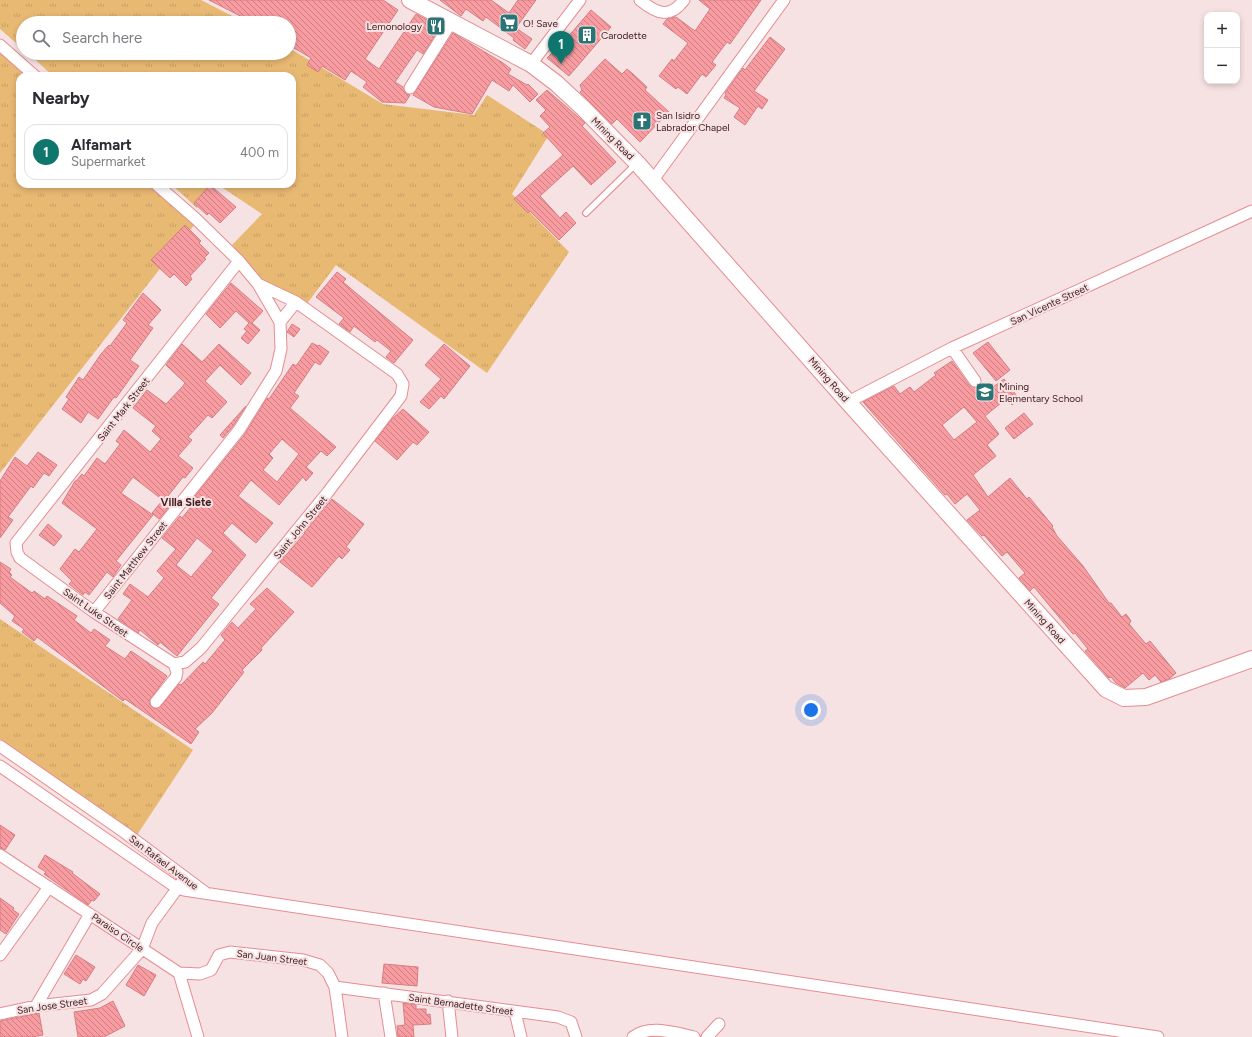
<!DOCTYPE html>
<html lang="en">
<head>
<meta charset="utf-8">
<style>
	body { margin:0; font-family:Figtree,sans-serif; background:#f2f2f3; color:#2b2b33 }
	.controls { position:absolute; right:12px; top:12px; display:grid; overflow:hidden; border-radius:8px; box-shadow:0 2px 6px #0003 }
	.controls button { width:36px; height:36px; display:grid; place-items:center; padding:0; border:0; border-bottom:1px solid #e1e1e2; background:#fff; color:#2b2b33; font:20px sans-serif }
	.you { position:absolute; left:811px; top:710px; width:14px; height:14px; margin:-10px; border:3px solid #fff; border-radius:50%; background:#1a73e8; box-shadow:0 0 0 6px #1a73e833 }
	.badge { display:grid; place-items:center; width:26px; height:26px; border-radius:50%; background:#0f766e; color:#fff; font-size:13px; font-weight:700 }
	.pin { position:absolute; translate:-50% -33px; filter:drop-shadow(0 1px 2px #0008) }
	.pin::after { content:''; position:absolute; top:21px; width:14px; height:12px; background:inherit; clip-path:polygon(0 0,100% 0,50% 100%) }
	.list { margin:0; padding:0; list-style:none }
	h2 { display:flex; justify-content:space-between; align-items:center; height:52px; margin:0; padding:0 16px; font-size:17px }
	h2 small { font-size:13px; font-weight:400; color:#7c7c81 }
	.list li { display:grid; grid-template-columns:26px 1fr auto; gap:12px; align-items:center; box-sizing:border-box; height:56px; margin:0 8px 8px; padding:0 8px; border:1px solid #e1e1e2; border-radius:12px }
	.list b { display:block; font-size:15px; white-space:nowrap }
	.list p { margin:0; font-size:13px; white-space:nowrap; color:#7c7c81 }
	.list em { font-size:13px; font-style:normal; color:#7c7c81 }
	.icon { flex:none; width:22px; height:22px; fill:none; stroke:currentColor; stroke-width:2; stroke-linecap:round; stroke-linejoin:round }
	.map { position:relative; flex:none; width:1252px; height:1037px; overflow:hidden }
	.search { position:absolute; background:#fff; box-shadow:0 2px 6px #0003; left:16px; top:16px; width:280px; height:44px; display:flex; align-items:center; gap:10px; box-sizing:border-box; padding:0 14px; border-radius:22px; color:#7c7c81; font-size:15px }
	.panel { position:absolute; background:#fff; box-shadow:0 2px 6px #0003; left:16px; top:72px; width:280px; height:116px; border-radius:12px }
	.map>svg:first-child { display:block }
	.grass { fill:url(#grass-tufts) }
	.building { fill:url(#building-back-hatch); stroke:#d67e83; fill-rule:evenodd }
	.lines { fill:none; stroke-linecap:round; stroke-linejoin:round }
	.lane-casing { stroke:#e68c92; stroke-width:8 }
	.street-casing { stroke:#e68c92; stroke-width:13 }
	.secondary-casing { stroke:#e68c92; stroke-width:18 }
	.lane { stroke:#fff; stroke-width:5.5 }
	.street { stroke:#fff; stroke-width:11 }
	.secondary { stroke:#fff; stroke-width:16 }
	.labels { text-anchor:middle; stroke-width:4; stroke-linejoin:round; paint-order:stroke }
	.poi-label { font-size:10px; fill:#442023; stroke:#f6e2e2; text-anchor:start }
	.street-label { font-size:10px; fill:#442023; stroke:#f6e2e2 }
	.neighbourhood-label { font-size:11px; font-weight:bold; fill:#442023; stroke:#f6e2e2 }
</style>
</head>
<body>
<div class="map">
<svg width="1252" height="1037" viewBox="0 0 1252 1037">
	<defs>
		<pattern id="grass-tufts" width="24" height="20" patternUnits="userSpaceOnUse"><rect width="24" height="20" fill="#e8b973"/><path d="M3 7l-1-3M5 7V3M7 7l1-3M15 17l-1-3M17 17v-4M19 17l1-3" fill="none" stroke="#c89f63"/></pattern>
		<pattern id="building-back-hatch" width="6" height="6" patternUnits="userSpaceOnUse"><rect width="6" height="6" fill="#f89ca1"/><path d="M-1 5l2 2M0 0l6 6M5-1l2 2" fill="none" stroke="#ca7f83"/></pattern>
	</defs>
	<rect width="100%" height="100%" fill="#f6e2e2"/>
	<path class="grass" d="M0,0H201L246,23H23V49L0,29Z
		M289,48L383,104L474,115L487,95L549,135L512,194L569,252L487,373L336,265L306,305L264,281L232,245L262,214L217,184H292V76H53L28,53H289Z
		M0,53L26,76H20V184H150L195,224L0,473Z
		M171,184H217L197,208Z
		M0,619L193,750L137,835L0,739Z"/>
	<path class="building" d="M209,0H383L398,10L365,59L379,69L416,14L440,27L423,54L417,50L395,82L403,87L406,94L410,95L405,103L382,102L363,87L367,82L351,71L345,80L322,66L318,72L307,65L311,58L289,45V23H254Z
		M440,0H491L509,13L518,0H536L516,28L532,39L525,49L513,40L514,38L486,17L483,21L466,9L461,16Z
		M699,0H761L730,44L727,42L712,62L716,65L706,77L702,74L687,94L678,87L676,89L659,76L672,59L674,61L688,43L663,24L667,19L676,17L695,31L710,9Z
		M591,10L611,27L569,76L547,58L554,51L555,52Z
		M453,33L503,63L511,69L508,74L527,85L528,84L538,94L530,102L513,85L509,91L492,80L472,114L434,107L413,95Z
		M770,37L785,49L754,91L768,100L762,109L758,106L745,125L734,117L740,108L724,98L726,95L725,93L743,68L745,70Z
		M605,59L622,74L627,69L633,74L647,87L645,90L669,112L640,142L617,119L612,124L580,92L582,90L580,85Z
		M547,90L585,123L582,126L616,162L591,185L573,166L540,196L560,218L566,212L576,223L559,240L530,211L528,213L514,199L563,155L543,133L550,127L540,116L546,110L536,100Z
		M210,185L236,207L220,223L209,213L207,215L194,203Z
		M185,225L201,241L199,243L209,253L204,258L206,259L190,276L192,279L186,286L174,274L170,278L151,260Z
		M337,272L346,279L343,282L356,293L413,340L394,363L386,357L391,351L377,340L375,342L354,326L350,332L339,324L344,318L316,297Z
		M231,283L263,311L252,323L260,330L248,344L241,338L247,331L244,329L249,323L236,311L220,328L206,314Z
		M143,293L161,310L148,325L153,328L130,360L139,366L116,398L114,397L98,419L88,412L81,423L62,409L69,399L66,397L79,377L83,380L101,354L109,345L110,346L127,323L123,320Z
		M292,324L300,329L294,337L287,332Z
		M988,342L1010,370L996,381L973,353Z
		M312,343L318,346L319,345L329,352L320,365L315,362L294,393L299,396L290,408L336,447L327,456L321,451L306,467L313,473L306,481L303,477L279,505L251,480L238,496L273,523L256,543L232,523L223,533L246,555L211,598L219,604L177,656L160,642L158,645L140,630L138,633L118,619L132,600L123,594L130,584L148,597L164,578L157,571L176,549L162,538L180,516L182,518L195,502L192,500L245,434L267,398L269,399L293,364L296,366ZM282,439L299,454L277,482L263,470L273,458L269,454ZM197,538L213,551L191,577L176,565Z
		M182,344L202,362L219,344L251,373L241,385L220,365L205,381L227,402L212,418L208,415L188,437L192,440L178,456L193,468L185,478L183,477L164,501L133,477L121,493L153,515L116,561L121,565L113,577L107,572L89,595L85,592L83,595L69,584L72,581L60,569L75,549L79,552L97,529L62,503L75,481H76L82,474L84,476L97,458L105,464L120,444L116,441L124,430L150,452L161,439L152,431L156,426L133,408L147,390L166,404L183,386L185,383L166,365Z
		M444,344L470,366L444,399L441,396L429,409L420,402L441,379L425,365Z
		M952,361L969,385L977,388L982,395L1004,379L1019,399L1012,405L1007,398L985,416L999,434L987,445L996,456L973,475L988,497L1010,478L1027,499L1029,497L1053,526L1052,527L1057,536L1083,566L1109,603H1111L1122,617L1126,614L1131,621L1129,624L1146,644L1150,641L1176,673L1169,679L1161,682L1155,675L1149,680L1143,673L1125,688L1116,683L1111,677L1109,678L1085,651L1088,649L1075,633L1073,634L1034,587L1030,591L1019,578L1025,573L1007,552L1002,556L984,535L982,536L967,520L980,510L967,494L955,504L947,494L945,495L863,402L894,386L900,394L910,387L914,392L936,375L934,373ZM964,407L977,422L954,440L942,425Z
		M246,406L233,426L223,438L220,435Z
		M403,409L429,432L417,445L413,442L397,460L375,441L391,420Z
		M1024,413L1033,424L1014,439L1005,428Z
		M38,452L57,465L49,476L44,473L33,488L31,486L8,517L13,520L0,538V481L15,457L27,466Z
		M332,499L364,524L346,547L350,550L342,559L339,556L312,587L280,562L305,533H304Z
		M162,501L169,507L159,519L152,513Z
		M48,524L62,536L54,546L39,535Z
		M0,562L11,569L9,572L12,575L10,577L32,593L34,591L45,599L47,596L77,616L74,620L91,633L94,629L110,640L105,646L125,659L131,651L167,676L149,701L150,705L155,709L161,706L179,684L181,685L203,662L205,664L225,640L221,635L232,622L238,628L256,609L250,604L267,588L294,612L261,648L262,650L242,670L244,672L212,713L195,729L199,732L191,744L125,699L123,701L37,637L34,641L22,632L24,629L12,621L15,616L0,603Z
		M0,825L15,835L5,850L0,848Z
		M45,855L73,872L72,873L100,894L94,901L92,900L88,905L44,874L46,872L38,867Z
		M0,898L14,908L13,910L19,914L6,934L0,930Z
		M76,955L95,967L86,981L83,979L80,984L64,974Z
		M384,964L418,967L417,986L382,983Z
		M138,965L156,975L144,996L126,985Z
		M113,1001L125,1026L104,1037H78L74,1012L100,1008Z
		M403,1003L416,1005V1009H426V1015L430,1014L431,1024L413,1025L414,1037H398L397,1026L405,1025Z
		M39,1013L43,1035L32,1037H0V1021Z"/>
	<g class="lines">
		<defs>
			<path id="lane" d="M586,213L636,164"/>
			<path id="street" d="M640,0C657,14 670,19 684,0
				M0,45L35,76
				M531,64L580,0
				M410,88L452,21
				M653,180L784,0
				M156,184L196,219L239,261L258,284L296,302L397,374L403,384L401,396L328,492L201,648L185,662L174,664
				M280,322L296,302
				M952,348L975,381
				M848,402L952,348L1252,211
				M94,612L239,430L276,371L281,349L280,322L258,284
				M174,664L94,612L20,558L17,552L16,543L239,261
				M156,702L176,677L177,672L174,664
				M0,746L124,832L206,893
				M0,766L177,888L184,890L1158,1037
				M0,855L179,973L198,1037
				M0,955L49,887
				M179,973L200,974L211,970L219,955L230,952L303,960L320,965L328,973L335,987L342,1037
				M335,987L558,1017L571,1022L576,1037
				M384,993L391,1037
				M448,1001L452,1037
				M36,1006L90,914
				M515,1012L521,1037
				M0,1014L36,1006L91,1000L102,994L142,949L152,923L182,882
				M633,1037C650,1024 675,1033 694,1037
				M707,1037L719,1024"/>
			<path id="secondary" d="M410,0L531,64L556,83L583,108L637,163L848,402L1106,689L1124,698L1146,697L1252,659"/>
		</defs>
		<use href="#lane" class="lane-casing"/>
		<use href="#street" class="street-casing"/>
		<use href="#secondary" class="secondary-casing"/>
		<use href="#lane" class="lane"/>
		<use href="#street" class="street"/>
		<use href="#secondary" class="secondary"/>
	</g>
	<defs>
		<symbol id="supermarket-square" viewBox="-11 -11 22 22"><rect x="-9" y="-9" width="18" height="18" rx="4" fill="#2a7475" stroke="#f6e2e2"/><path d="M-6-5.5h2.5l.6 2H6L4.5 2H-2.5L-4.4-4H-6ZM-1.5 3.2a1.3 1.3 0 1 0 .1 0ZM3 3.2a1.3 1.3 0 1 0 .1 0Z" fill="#fff"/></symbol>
		<symbol id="restaurant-square" viewBox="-11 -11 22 22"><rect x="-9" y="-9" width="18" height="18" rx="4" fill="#2a7475" stroke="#f6e2e2"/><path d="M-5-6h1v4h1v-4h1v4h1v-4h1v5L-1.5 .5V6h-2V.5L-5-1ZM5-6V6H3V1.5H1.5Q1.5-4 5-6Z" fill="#fff"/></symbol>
		<symbol id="building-square" viewBox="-11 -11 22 22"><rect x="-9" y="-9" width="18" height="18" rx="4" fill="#2a7475" stroke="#f6e2e2"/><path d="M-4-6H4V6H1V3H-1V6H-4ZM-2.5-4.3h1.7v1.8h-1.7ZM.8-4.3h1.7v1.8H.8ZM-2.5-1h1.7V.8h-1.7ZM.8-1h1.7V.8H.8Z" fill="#fff"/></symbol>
		<symbol id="church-square" viewBox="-11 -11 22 22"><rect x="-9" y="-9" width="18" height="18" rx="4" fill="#2a7475" stroke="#f6e2e2"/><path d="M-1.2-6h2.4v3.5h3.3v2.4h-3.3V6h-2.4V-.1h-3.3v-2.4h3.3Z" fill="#fff"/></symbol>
		<symbol id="school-square" viewBox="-11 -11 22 22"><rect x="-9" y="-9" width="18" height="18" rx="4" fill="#2a7475" stroke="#f6e2e2"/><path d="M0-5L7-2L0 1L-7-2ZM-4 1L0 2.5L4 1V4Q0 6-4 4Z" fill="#fff"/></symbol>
	</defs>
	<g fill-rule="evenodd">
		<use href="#supermarket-square" x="498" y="12" width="22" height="22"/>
		<use href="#restaurant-square" x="425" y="15" width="22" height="22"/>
		<use href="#building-square" x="576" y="24" width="22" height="22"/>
		<use href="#church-square" x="631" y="110" width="22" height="22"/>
		<use href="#school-square" x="974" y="381" width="22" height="22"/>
	</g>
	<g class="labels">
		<g class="poi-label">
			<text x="523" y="27">O! Save</text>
			<text x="422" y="30" text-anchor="end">Lemonology</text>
			<text x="601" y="39">Carodette</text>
			<text x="656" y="119">San Isidro<tspan x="656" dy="12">Labrador Chapel</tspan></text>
			<text x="999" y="390">Mining<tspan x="999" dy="12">Elementary School</tspan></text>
		</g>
		<g class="street-label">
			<text transform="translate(613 138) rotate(45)" y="4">Mining Road</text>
			<text transform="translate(1049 304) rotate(-25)" y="4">San Vicente Street</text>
			<text transform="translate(829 379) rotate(49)" y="4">Mining Road</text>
			<text transform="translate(123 409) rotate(-52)" y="4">Saint Mark Street</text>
			<text transform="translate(300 527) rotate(-51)" y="4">Saint John Street</text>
			<text transform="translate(135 560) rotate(-52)" y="4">Saint Matthew Street</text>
			<text transform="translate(96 612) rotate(35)" y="4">Saint Luke Street</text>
			<text transform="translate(1045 621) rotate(48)" y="4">Mining Road</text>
			<text transform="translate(164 862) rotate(37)" y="4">San Rafael Avenue</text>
			<text transform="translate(118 932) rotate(34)" y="4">Paraiso Circle</text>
			<text transform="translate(272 957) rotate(7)" y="4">San Juan Street</text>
			<text transform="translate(461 1004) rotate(8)" y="4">Saint Bernadette Street</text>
			<text transform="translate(52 1005) rotate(-8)" y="4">San Jose Street</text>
		</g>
		<g class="neighbourhood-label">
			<text x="186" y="506">Villa Siete</text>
		</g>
	</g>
</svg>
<div class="controls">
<button>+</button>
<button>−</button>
</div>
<div class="you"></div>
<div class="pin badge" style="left:561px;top:64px">1</div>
<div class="search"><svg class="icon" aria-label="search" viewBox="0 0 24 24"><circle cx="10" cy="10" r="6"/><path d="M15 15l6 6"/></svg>Search here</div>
<section class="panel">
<h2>Nearby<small></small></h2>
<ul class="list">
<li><span class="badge">1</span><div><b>Alfamart</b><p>Supermarket</p></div><em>400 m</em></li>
</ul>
</section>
</div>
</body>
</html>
